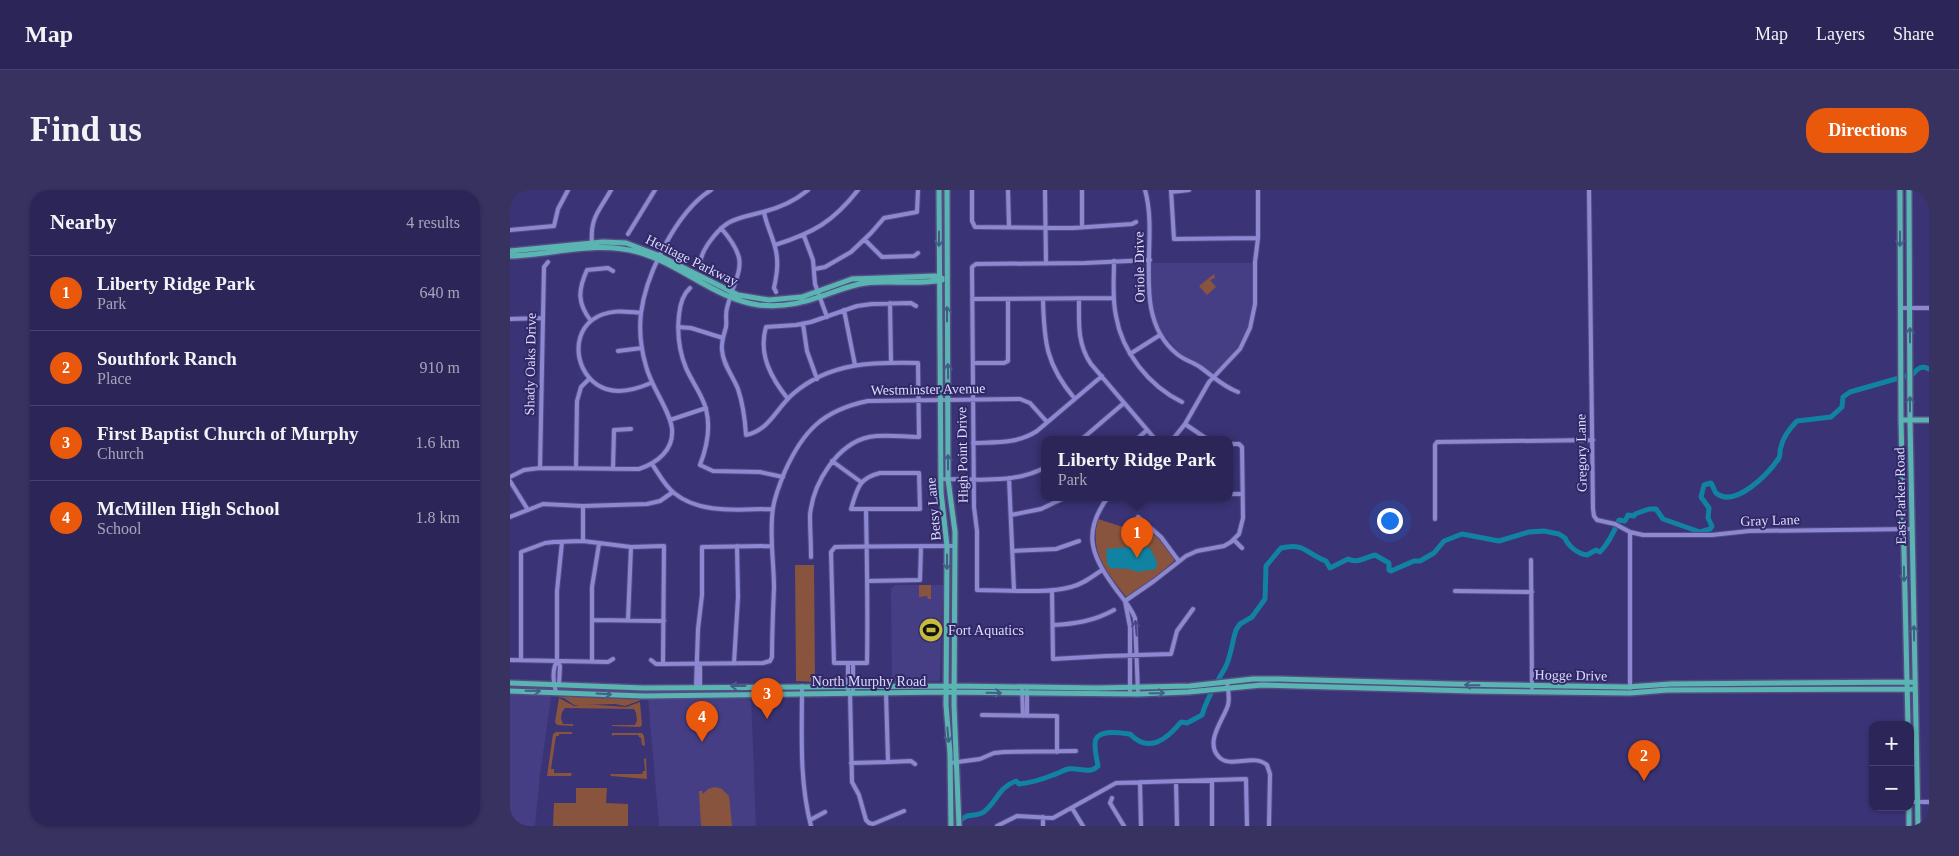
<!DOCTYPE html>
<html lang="en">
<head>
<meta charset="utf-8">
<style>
	body { margin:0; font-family:Georgia,serif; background:#383261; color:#f1f3f6 }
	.controls { position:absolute; right:15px; bottom:15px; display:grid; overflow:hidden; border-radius:10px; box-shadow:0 1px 4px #0004 }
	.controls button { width:45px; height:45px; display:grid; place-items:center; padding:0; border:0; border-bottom:1px solid #48436e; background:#2c2658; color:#f1f3f6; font:25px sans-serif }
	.you { position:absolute; left:879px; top:330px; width:18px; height:18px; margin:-12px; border:4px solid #fff; border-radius:50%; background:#1a73e8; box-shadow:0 0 0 8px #1a73e833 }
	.badge { display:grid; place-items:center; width:32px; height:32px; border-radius:50%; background:#ea580c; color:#fff; font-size:16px; font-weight:700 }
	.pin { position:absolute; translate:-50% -41px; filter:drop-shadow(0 1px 2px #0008) }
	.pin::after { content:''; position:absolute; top:26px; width:18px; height:15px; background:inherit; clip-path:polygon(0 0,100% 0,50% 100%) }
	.popup { position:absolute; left:531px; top:246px; width:192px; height:65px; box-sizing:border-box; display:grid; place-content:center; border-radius:10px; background:#2c2658; filter:drop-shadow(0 1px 4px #0005); font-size:16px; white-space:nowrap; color:#a6a5ba }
	.popup b { font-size:19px; color:#f1f3f6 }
	.popup::after { content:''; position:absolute; left:50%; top:100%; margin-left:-10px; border:10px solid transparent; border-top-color:#2c2658 }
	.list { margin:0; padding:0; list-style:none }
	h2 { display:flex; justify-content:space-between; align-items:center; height:65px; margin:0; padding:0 20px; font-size:21px }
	h2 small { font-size:16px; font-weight:400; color:#a6a5ba }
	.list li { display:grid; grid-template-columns:32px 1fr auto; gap:15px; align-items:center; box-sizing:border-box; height:75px; padding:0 20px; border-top:1px solid #48436e }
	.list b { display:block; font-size:19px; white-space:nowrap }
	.list p { margin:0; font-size:16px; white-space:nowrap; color:#a6a5ba }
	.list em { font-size:16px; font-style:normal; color:#a6a5ba }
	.map { position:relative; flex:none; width:1419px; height:636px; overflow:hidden; border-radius:20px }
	header { display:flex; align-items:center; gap:30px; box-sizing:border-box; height:70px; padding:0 25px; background:#2c2658; border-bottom:1px solid #48436e }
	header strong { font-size:24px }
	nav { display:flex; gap:28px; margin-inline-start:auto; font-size:18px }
	.intro { display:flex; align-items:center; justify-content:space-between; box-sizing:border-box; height:120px; padding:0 30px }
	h1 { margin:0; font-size:35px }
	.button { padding:12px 22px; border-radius:20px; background:#ea580c; color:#fff; font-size:18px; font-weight:700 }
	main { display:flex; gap:30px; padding:0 30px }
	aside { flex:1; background:#2c2658; border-radius:20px; box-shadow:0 1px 4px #0004 }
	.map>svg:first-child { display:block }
	.built { fill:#463e85 }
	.green { fill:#89543d }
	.water { fill:#1282a3 }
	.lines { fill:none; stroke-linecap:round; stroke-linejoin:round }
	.river { stroke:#1282a3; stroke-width:5 }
	.minor-casing { stroke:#534b82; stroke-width:6 }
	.major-casing { stroke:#534b82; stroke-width:8 }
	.minor { stroke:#8c89d2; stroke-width:4 }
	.major { stroke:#5ab4b2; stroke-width:5 }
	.oneway { stroke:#416086 }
	.oneway2 { stroke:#4c4588 }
	.labels { text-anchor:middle; stroke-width:4; stroke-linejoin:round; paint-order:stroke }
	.street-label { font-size:14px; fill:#dcdcfc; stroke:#312868 }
	.poi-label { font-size:14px; fill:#dcdcfc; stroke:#312868; text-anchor:start }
</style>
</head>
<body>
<header>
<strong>Map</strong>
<nav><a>Map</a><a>Layers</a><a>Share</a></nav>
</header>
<div class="intro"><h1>Find us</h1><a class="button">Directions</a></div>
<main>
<aside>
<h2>Nearby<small>4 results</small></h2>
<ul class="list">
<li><span class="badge">1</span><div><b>Liberty Ridge Park</b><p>Park</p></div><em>640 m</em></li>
<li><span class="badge">2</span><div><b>Southfork Ranch</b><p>Place</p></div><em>910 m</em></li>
<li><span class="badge">3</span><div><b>First Baptist Church of Murphy</b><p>Church</p></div><em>1.6 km</em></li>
<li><span class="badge">4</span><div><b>McMillen High School</b><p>School</p></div><em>1.8 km</em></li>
</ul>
</aside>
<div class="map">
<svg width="1419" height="636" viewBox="0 0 1419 636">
	<rect width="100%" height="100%" fill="#3a3375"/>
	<path class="built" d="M642,73H742L743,112L737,139L724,163L704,183H701L672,165L652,143L645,126L642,113Z
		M385,395H435L432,417L430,488L429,491L382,492L381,399Z
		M0,503L39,505L41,508L30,585L25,636H0Z
		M241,505L246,636H149L138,507Z"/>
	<path class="green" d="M704,84L705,88L700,90L706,97L697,105L689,96Z
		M588,329L613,337L624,331L628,333L632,332L655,355L665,370L650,384L617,408C597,382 579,364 588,329Z
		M285,375H304L305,492L286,491Z
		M409,395H421V409H418L417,406L409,407Z
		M49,505L129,508L131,510L115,516L105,514L64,515L54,508L48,507Z
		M49,508L64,516L75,514L116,517L130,512L132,535L130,537L102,536V535H125L127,530L126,523L124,519L55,518L52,522L51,528L53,534H63V536L47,535L45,532Z
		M46,542H62V546V544H49V546H46L41,579H44V583H62L61,586H37L43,544Z
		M102,543H132L134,546L135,556L132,555L131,548L129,547L128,545H103L102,547Z
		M136,568L137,589L101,586L100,584H132L133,581H135L134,569Z
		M205,597L212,599L219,606L222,636H191L189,601H192L193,604L198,599Z
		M66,598H97L96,613L118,614V636H43L44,613H66Z"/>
	<path class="water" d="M619,357C627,361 633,356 640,358L647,372L646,379L627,382L620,379L600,378L597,373L596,359Z"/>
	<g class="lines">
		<path class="river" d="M445,636C448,633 452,628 457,626C464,624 470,626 475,621C487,611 489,597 506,591L509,594C520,593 533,589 543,585C548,584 553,580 558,579C569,577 579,585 588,576C587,569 583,555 586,549C591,539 612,543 620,544C639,564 657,549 671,532L677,533L692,525C697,507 706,494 715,478C721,467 722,452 726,440L730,434L742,427L755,409L756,376L771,358C795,352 796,364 816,371L820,378L838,369C847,374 856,367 865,365L879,373V380L881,381L904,371H910L924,363L934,351L952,344L989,351L1019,342L1034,341L1049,344L1055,348C1058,356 1068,364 1077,365L1086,360L1090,362C1099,353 1104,342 1109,330L1115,331L1118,325L1124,326L1125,324L1139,319H1146L1153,329L1190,342L1200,339L1202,336L1198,328L1199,318L1191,307L1194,295L1201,293C1203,296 1204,300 1206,303C1225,319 1259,283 1269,268C1271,264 1269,261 1271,257C1273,247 1280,238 1287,231L1321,227L1332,217L1333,207L1340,202L1403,184C1408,178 1412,175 1419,179"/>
		<defs>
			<path id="minor" d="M462,0V31L465,37L563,38L622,34L626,32
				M498,0L499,37
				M535,0L536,73
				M572,0V37
				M635,0C650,52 619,125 667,164C674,170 683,172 690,177C703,186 712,196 728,202
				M661,0L664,49L748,48
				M1079,0L1083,319L1084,326L1087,330L1105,334L1120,342V498
				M661,2L679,0
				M0,5L1,0
				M254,22C256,34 262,45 265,57C269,71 267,84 264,98L266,102
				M211,38C242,74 227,79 217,118C215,125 217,131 216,137C214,145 211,152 212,160C213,175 223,186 228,199C233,214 235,229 236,245C260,240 266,218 284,203C321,172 363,172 408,173L409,247C393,247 375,244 359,247C327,254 303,293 300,325C300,339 301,353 301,367
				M0,40L44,36L48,19L58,0
				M118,44L145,0
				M294,46L303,70L305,94L317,127
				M355,50L372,67L404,66L408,63
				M82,55C80,27 88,23 101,0
				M265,55C303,43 323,32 348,0
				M604,71C604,89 602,108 606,126C612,162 639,196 672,212
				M190,75C190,67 194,60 198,54C216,28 226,29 253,22C269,18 286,10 298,0
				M305,79L315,77L341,62L361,43L374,28L407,22L408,0
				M180,98C172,105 170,115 169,125C167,143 169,161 176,178C182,192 192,204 196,219C201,238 197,257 190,275L203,281L250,282L273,287
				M463,109L604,108
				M533,109C534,152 536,175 565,209
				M569,109C569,132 567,154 581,174L645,249
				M380,113L381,173
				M1391,118H1419
				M334,120L345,175
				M131,123C115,121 97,119 82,130C58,149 68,190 96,199C111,204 127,199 141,193
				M0,129L32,128
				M81,131C67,113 68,100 77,80L98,78L103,81
				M293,134L297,161L307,189
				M168,137L181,138L213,148
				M108,161L132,158
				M620,164L650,145
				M463,173H494L498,171V109
				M278,209C261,188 248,164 256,137L286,135L301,132L347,116L362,114L401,113L406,116
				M160,230L196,218
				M675,234L697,249
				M572,249L614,213
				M627,249L637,240
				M663,249L675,234L699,192L730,159L740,138L745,114V72L748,48V0
				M463,253C486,252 507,254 527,241L592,186
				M322,271L351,292
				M142,274C149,284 154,295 164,303C191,325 230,319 262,319
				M30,278L34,77L38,72
				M66,278L67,211L71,197L79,189
				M103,279L104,240L121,239
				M370,283H409L410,319H341C347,300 348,288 370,283Z
				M0,287L14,280L30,278L129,279C147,273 164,260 162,239C160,220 141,197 136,176C131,159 129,140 131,123C136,84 167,21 201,0
				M499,288L504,400
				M431,289C464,289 504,294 534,278
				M0,291L18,320
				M720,304H732
				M598,307C570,345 583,368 608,402C615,411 621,418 625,428L628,504
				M73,316V351
				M356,320C357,371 358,422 357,473H324L321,362L325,357C365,356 405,356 445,356
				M501,325L531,319L556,307
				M0,327L33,314L73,316L137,314L150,311L163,302
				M628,327L651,347L668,370
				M925,329V255L927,252L1083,250
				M1120,342L1133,345H1202L1239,341L1402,339
				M724,350L732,358
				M503,361L546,359L569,351
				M1021,370L1022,498
				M592,380C582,387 573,394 561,397C537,404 493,400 467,400V341L464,317L462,77L466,74L575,73L640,70
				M358,391L410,390L411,356
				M542,400L543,469L596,466L661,464L667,441L683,419
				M945,401L1022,402
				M615,411L644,391L676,366L687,361L714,356L721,352L729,344L733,328L732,257L729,254H720
				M615,411L620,437V504
				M83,430L154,431
				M118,430L121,357
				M543,435C565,434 584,431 604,420
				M0,470L98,472L103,469
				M11,470V362L35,353L44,352L73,351L121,357L154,356L153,474
				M141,470L146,474H153L253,473L260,471L262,467C262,444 263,421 264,398C264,372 259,344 263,318C265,305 270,293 275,281C293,241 313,220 358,211L510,209L520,213L537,232
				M47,471L50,476L49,495
				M82,471V397L89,354
				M188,473L190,476V496
				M224,473L228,407L227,356
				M338,474V502
				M717,492C718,499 720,508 718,515C714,529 694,552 709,567C720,579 744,563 757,575L760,584L759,636
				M292,496C292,543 289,590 301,636
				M186,497L188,439L192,405V357L262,356
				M512,497L513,526
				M517,501V526
				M46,502C43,493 42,479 47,471V401L52,352
				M340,502L342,592L349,605L356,630L359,633L363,634L394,621
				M343,502V474
				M472,525L547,526V562
				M378,572L401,571L405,574
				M341,573L378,572L376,502
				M440,573L470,569L484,563L494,562L566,561
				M702,590V636
				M666,591L667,636
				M630,592L631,636
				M602,608L600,613L614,636
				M1400,612H1419
				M562,618L573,636
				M533,627V636
				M300,630L315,622
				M487,636L507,626L543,628L606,593L736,589L737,636"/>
			<path id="major" d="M429,0L431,302L437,356L436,515L440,563L441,636
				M437,0L438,289L445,342L444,515L449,636
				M1390,0L1391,230L1398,535
				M1399,0L1400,230L1408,636
				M0,61L93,52L116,53L150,66L228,105L259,110L292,107L342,89L426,86L432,88
				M0,66C42,65 87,50 128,62C171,74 205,109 249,115C269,117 290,114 309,107C325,102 339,95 356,93C381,90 407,95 432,90
				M1391,230H1419
				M0,493L134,498L444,496L587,498L680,496L743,489H770L942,494L1117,497L1161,494L1405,492
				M0,501L134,506L436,502L628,504L678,502L752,495L962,501L1120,503L1157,500L1405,499
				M1399,617V636"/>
		</defs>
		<use href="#minor" class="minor-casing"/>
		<use href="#major" class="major-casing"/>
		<use href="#minor" class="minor"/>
		<use href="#major" class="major"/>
	</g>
	<defs><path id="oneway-shaft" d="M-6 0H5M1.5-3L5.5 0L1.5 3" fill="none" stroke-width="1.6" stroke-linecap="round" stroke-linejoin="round" transform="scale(1.25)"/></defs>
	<g class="oneway">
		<use href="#oneway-shaft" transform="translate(429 49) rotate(90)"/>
		<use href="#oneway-shaft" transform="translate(1390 49) rotate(90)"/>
		<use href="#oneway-shaft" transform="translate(437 124) rotate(-90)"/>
		<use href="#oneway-shaft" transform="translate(1400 145) rotate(-90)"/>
		<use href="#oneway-shaft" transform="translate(438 181) rotate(-91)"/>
		<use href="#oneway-shaft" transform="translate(1400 214) rotate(-90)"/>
		<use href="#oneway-shaft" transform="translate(438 272) rotate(-90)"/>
		<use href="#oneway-shaft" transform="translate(437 372) rotate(90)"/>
		<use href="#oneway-shaft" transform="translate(1394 384) rotate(89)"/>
		<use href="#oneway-shaft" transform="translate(1404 443) rotate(-91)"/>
		<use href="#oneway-shaft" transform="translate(962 495) rotate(-179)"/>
		<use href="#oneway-shaft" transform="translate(228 496) rotate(-180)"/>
		<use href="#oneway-shaft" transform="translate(23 501) rotate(1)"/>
		<use href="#oneway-shaft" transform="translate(484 503) rotate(1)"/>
		<use href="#oneway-shaft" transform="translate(647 503) rotate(-1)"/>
		<use href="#oneway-shaft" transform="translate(94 504) rotate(3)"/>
		<use href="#oneway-shaft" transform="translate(438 545) rotate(85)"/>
	</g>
	<use class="oneway2" href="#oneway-shaft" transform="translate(626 438) rotate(-95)"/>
	<defs>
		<symbol id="stadium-disc" viewBox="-11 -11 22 22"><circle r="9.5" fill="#c6bc3c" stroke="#312868"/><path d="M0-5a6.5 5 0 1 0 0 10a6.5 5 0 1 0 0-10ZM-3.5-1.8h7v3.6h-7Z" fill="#111"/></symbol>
	</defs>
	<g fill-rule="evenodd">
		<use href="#stadium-disc" x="407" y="426" width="28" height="28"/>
	</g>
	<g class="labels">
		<g class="street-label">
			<text transform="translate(182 70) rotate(26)" y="5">Heritage Parkway</text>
			<text transform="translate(629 77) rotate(-91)" y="5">Oriole Drive</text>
			<text transform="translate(20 174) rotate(-89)" y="5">Shady Oaks Drive</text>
			<text transform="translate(418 199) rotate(-1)" y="5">Westminster Avenue</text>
			<text transform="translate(1071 263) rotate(-91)" y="5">Gregory Lane</text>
			<text transform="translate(452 265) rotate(-91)" y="5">High Point Drive</text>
			<text transform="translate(1390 306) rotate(-91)" y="5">East Parker Road</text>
			<text transform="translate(423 319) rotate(-95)" y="5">Betsy Lane</text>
			<text transform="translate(1260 330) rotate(-2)" y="5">Gray Lane</text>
			<text transform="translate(1061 485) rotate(1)" y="5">Hogge Drive</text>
			<text x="359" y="496">North Murphy Road</text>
		</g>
		<g class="poi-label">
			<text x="438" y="445">Fort Aquatics</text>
		</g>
	</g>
</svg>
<div class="controls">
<button>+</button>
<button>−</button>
</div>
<div class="you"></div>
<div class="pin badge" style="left:627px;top:368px">1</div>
<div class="popup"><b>Liberty Ridge Park</b>Park</div>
<div class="pin badge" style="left:1134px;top:591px">2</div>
<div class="pin badge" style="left:257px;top:529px">3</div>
<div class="pin badge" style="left:192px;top:552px">4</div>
</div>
</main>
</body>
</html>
